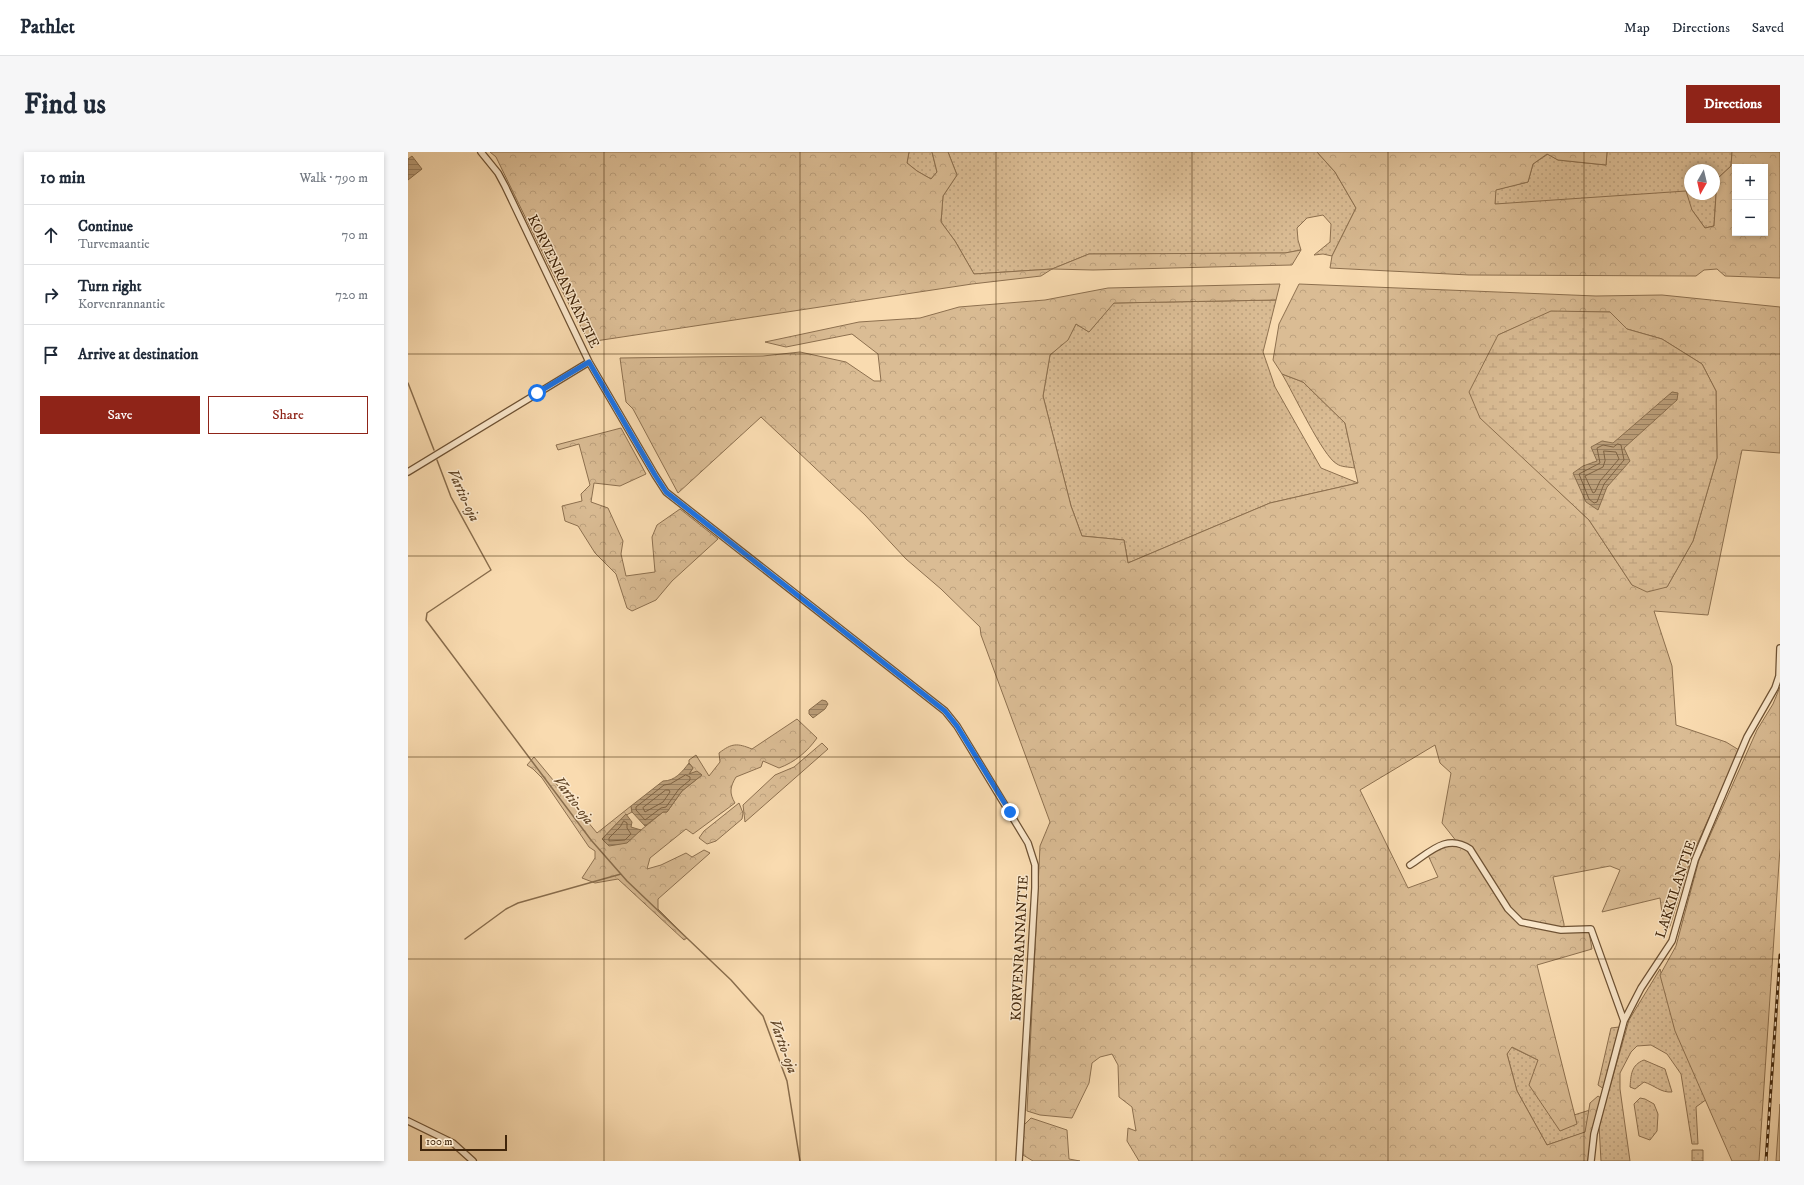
<!DOCTYPE html>
<html lang="en">
<head>
<meta charset="utf-8">
<style>
	body { margin:0; font-family:"IM FELL DW Pica",serif; background:#f6f6f7; color:#1f2937 }
	.controls { position:absolute; right:12px; top:12px; display:grid; overflow:hidden; border-radius:0px; box-shadow:0 2px 6px #0003 }
	.controls button { width:36px; height:36px; display:grid; place-items:center; padding:0; border:0; border-bottom:1px solid #e0e1e3; background:#fff; color:#1f2937; font:20px sans-serif }
	.compass { position:absolute; left:1276px; top:12px; width:36px; height:36px; border-radius:50%; background:#fff; box-shadow:0 2px 6px #0003; rotate:188deg }
	.scale { position:absolute; left:12px; bottom:10px; width:87px; box-sizing:border-box; padding-left:4px; border:2px solid #40250a; border-top:0; font-size:11px; line-height:14px; white-space:nowrap; color:#40250a; -webkit-text-stroke:3px #fbe8cc; paint-order:stroke }
	.stop { position:absolute; width:12px; height:12px; margin:-9px; border:3px solid #1a73e8; border-radius:50%; background:#fff }
	.stop.end { background:#1a73e8; border-color:#fff; box-shadow:0 1px 4px #0008 }
	.list { margin:0; padding:0; list-style:none }
	h2 { display:flex; justify-content:space-between; align-items:center; height:52px; margin:0; padding:0 16px; font-size:17px }
	h2 small { font-size:13px; font-weight:400; color:#747a83 }
	.list li { display:grid; grid-template-columns:26px 1fr auto; gap:12px; align-items:center; box-sizing:border-box; height:60px; padding:0 16px; border-top:1px solid #e0e1e3 }
	.list b { display:block; font-size:15px; white-space:nowrap }
	.list p { margin:0; font-size:13px; white-space:nowrap; color:#747a83 }
	.list em { font-size:13px; font-style:normal; color:#747a83 }
	.actions { display:flex; gap:8px; padding:12px 16px }
	.actions a { flex:1; padding:9px 0; border:1px solid #8f2418; border-radius:0px; text-align:center; font-size:14px; color:#8f2418 }
	.actions .main { background:#8f2418; color:#fff }
	.icon { flex:none; width:22px; height:22px; fill:none; stroke:currentColor; stroke-width:2; stroke-linecap:round; stroke-linejoin:round }
	.map { position:relative; flex:none; width:1372px; height:1009px; overflow:hidden; border-radius:0px }
	header { display:flex; align-items:center; gap:24px; box-sizing:border-box; height:56px; padding:0 20px; background:#fff; border-bottom:1px solid #e0e1e3 }
	header strong { font-size:19px }
	nav { display:flex; gap:22px; margin-inline-start:auto; font-size:14px }
	.intro { display:flex; align-items:center; justify-content:space-between; box-sizing:border-box; height:96px; padding:0 24px }
	h1 { margin:0; font-size:28px }
	.button { padding:10px 18px; border-radius:0px; background:#8f2418; color:#fff; font-size:14px; font-weight:700 }
	main { display:flex; gap:24px; padding:0 24px }
	aside { flex:1; background:#fff; border-radius:0px; box-shadow:0 2px 6px #0003 }
	.map>svg:first-child { display:block }
	.grass { fill:url(#grass-dots); stroke:#8d704f; fill-rule:evenodd }
	.forest { fill:url(#forest-crowns); stroke:#8d704f; fill-rule:evenodd }
	.wetland { fill:url(#wetland-marsh); stroke:#8d704f }
	.water { fill:url(#water-rules); stroke:#896d4c }
	.lines { fill:none; stroke-linecap:round; stroke-linejoin:round }
	.shore { stroke:#7d6141; stroke-width:1 }
	.stream { stroke:#896d4c; stroke-width:1.5 }
	.street-casing { stroke:#6e5234; stroke-width:8 }
	.street { stroke:#fbe8cc; stroke-width:5.5 }
	.rail-casing { stroke:#40250a; stroke-width:3 }
	.rail { stroke:#fbe8cc; stroke-width:1.5; stroke-dasharray:4.5; stroke-linecap:butt }
	.route { stroke:#1a73e8; stroke-width:5 }
	.grid { fill:none; stroke:#40250a; stroke-width:1; stroke-opacity:0.55 }
	.labels { text-anchor:middle; stroke-width:3; stroke-linejoin:round; paint-order:stroke }
	.street-label { font-size:14px; fill:#40250a; stroke:#fbe8cc }
	.water-label { font-size:15px; font-style:italic; fill:#65492b; stroke:#fbe8cc }
</style>
</head>
<body>
<header>
<strong>Pathlet</strong>
<nav><a>Map</a><a>Directions</a><a>Saved</a></nav>
</header>
<div class="intro"><h1>Find us</h1><a class="button">Directions</a></div>
<main>
<aside>
<h2>10 min<small>Walk · 790 m</small></h2>
<ul class="list">
<li><svg class="icon" aria-label="ahead" viewBox="0 0 24 24"><path d="M12 20V5M6 11l6-6 6 6"/></svg><div><b>Continue</b><p>Turvemaantie</p></div><em>70 m</em></li>
<li><svg class="icon" aria-label="right" viewBox="0 0 24 24"><path d="M7 20v-9h11M14 6l5 5-5 5"/></svg><div><b>Turn right</b><p>Korvenrannantie</p></div><em>720 m</em></li>
<li><svg class="icon" aria-label="arrive" viewBox="0 0 24 24"><path d="M6 21V4h12l-3 4 3 4H6"/></svg><div><b>Arrive at destination</b></div></li>
</ul>
<div class="actions"><a class="main">Save</a><a>Share</a></div>
</aside>
<div class="map">
<svg width="1372" height="1009" viewBox="0 0 1372 1009">
	<defs>
		<pattern id="grass-dots" width="8" height="8" patternUnits="userSpaceOnUse"><rect width="8" height="8" fill="#dabc94"/><path d="M2 2h.1M6 6h.1" fill="none" stroke="#bca17e" stroke-width="1.8" stroke-linecap="round"/></pattern>
		<pattern id="forest-crowns" width="20" height="18" patternUnits="userSpaceOnUse"><rect width="20" height="18" fill="#dabc94"/><path d="M2 6a3 3 0 1 1 6 0M12 15a3 3 0 1 1 6 0" fill="none" stroke="#bca17e"/></pattern>
		<pattern id="wetland-marsh" width="20" height="14" patternUnits="userSpaceOnUse"><rect width="20" height="14" fill="#dabc94"/><path d="M1 5h8M5 5V1M11 12h8M15 12V8" fill="none" stroke="#bca17e"/></pattern>
		<pattern id="water-rules" width="6" height="5" patternUnits="userSpaceOnUse"><rect width="6" height="5" fill="#ba9d78"/><path d="M0 2.5h6" fill="none" stroke="#998061"/></pattern>
	</defs>
	<rect width="100%" height="100%" fill="#f9dbb0"/>
	<filter id="stains"><feTurbulence type="fractalNoise" baseFrequency=".005" numOctaves="4"/><feColorMatrix values="0 0 0 0 .2 0 0 0 0 .09 0 0 0 0 .02 0 0 0 .5 -.17"/></filter>
	<radialGradient id="worn" r=".72"><stop offset=".6" stop-color="#630" stop-opacity="0"/><stop offset="1" stop-color="#630" stop-opacity=".3"/></radialGradient>
	<path class="grass" d="M501,0H524L529,20L523,27L509,19L499,11Z
		M540,0H909L927,20L948,56L924,104L915,102L906,103L922,90L923,72L915,63L899,66L889,76L890,88L893,98L877,101L681,102L644,117L566,122L547,89L533,70L535,44L549,23Z
		M1199,0H1324L1323,14L1309,27L1306,74L1297,76L1284,58L1087,52V38L1120,30L1125,12L1140,2L1150,8L1198,13ZM1282,18H1306V42H1282Z
		M868,148L855,200L867,235L913,316L950,331L862,351L720,411L716,388L674,384L663,354L635,244L642,203L660,187L668,172L681,180L705,151Z
		M874,222L895,230L937,271L947,316C941,315 933,315 929,312C915,305 885,240 874,222Z
		M1252,817L1269,877L1299,947L1288,955L1290,992H1284L1273,922L1259,902L1243,893L1229,894L1223,900L1212,921V937L1222,1009H1193L1191,973L1221,868Z
		M1211,875L1196,937L1190,933L1203,876Z
		M1103,895L1132,909L1168,972L1166,963L1182,958L1178,980L1139,993L1109,939L1099,902Z
		M1236,908L1257,917L1264,940C1253,941 1246,933 1236,930L1227,937L1222,935C1223,923 1223,913 1236,908Z
		M1232,946L1237,947L1246,952L1250,962L1249,979L1242,988L1231,984L1226,952Z
		M1284,998H1295V1009H1284Z"/>
	<path class="forest" d="M82,0H501L499,11L509,19L523,27L529,20L524,0H540L549,23L535,44L533,70L547,89L566,122L644,117L681,102L877,101L893,98L884,113L685,118L644,117L633,124L564,132L181,190L143,118L88,5Z
		M909,0H1199L1198,13L1150,8L1139,2L1125,12L1120,30L1088,38L1087,52L1278,39L1284,58L1297,76L1306,74L1309,27L1323,14L1324,0H1372V126L1317,124L1309,117L1296,118L1288,124L1061,123L922,116L924,104L948,56L927,20ZM1327,15H1357V81H1327Z
		M872,132L868,148L706,151L681,180L668,172L660,188L642,203L635,244L663,354L674,384L716,388L720,411L862,351L950,331L937,271L895,230L874,222L865,208L871,172L891,132L1188,144L1254,143L1372,155V301L1334,298L1300,463L1246,459L1264,514L1268,573L1318,590L1331,598L1283,706L1262,774L1257,783L1252,746L1194,760L1212,718L1202,714L1145,725L1156,772V779L1181,780L1184,797L1129,813L1169,972L1152,979L1121,933L1130,908L1104,895L1099,902L1109,939L1139,993L1177,980L1182,951L1190,944L1193,946L1183,983L1180,1009H731L719,989L720,976L728,979L724,955L711,945L710,913L704,902L692,905L684,911L681,931L664,966L632,963L619,959L632,694L642,670L573,483L572,475L533,437L498,407L457,363L353,265L270,341L225,257L218,250L212,206L355,204L392,200L438,210L466,229H473L470,202L444,182L378,195L357,190L451,170L512,166L551,155L637,148L700,136ZM1143,160H1202L1219,177L1254,187L1294,212L1308,239L1309,306L1285,389L1259,435L1224,433L1181,368L1128,318L1090,183ZM1027,593L1032,611L1043,621L1034,671L1049,690L1019,701L1030,725L1000,736L952,638Z
		M213,276L238,322L212,334L186,331L183,350L200,356L215,389L213,402L218,424L247,420L244,385L249,373L272,357L310,387L264,429L248,448L224,459L219,456L208,422L187,401L170,374L157,369L154,354L174,349L173,342L182,333L171,292L150,298L148,293Z
		M1372,535V696L1351,1009H1324L1267,879L1252,823L1268,794L1291,708L1349,578L1365,552Z
		M389,567L409,586C399,600 387,610 371,616L355,609L353,615L328,625C322,635 321,641 327,651L285,682L278,677L242,706L239,717L253,713L278,701L284,705L296,698L302,701L250,747V757L279,786L276,788L210,727L187,731L174,726L187,706V699L181,695L134,626L125,617L119,613L126,605L189,681L223,654L224,660C213,665 203,678 194,687L233,678L255,660H259L274,639L294,623L289,620L281,622L285,616L281,611V608L288,603L301,624L312,610L311,601C324,591 329,591 344,597Z
		M414,591L420,597L337,670L335,653L367,623L386,615Z
		M331,651L335,661L334,667L308,689L299,692L291,686L296,679Z
		M1372,952V1009H1368Z
		M623,966L659,978L661,1007L672,1009H625L615,1003L616,973Z"/>
	<path class="wetland" d="M1143,159L1202,160L1219,177L1254,187L1294,212L1308,239L1309,306L1285,389L1259,435L1239,440L1224,433L1181,368L1072,266L1061,240L1090,183Z"/>
	<path class="water" d="M4,4L14,17L0,28V7Z
		M1264,240L1270,241L1269,248L1216,296L1222,309L1199,335L1190,358L1178,350L1165,321L1175,314L1189,309L1183,295L1194,289L1205,291Z
		M414,548L418,549L420,552L417,557L405,566L401,562V558Z
		M281,611L285,616L281,622L289,619L294,623L274,639L259,660H255L237,674L224,660L223,654L255,629C267,629 274,620 281,611Z
		M218,662L224,670L223,675L233,678L219,691L201,694L194,687Z"/>
	<g class="lines">
		<path class="shore" d="M1210,292L1213,293L1216,308L1196,332L1189,350L1186,351L1181,347L1171,322L1192,311L1189,296L1195,293L1205,295Z
			M1196,299L1208,300L1211,307L1192,329L1187,340L1185,341L1177,324L1195,315L1197,309Z
			M278,623L282,625V628L271,637L258,655L253,656L237,668L228,658V655L256,633L262,632Z
			M258,638H261L262,640L255,650L237,660L235,656Z
			M216,669L219,671V676L223,682L217,688L201,689V686L212,675Z"/>
		<path class="stream" d="M0,231L26,298
			M29,308L43,345L83,418L19,461L18,468L183,688L219,729L323,828L355,864L379,929L392,1009
			M57,787L98,757L110,751L213,722"/>
		<defs>
			<path id="street" d="M73,0L90,21L97,34L181,210L247,323L258,340L537,559L549,574L620,691L627,713V736L611,1009
				M0,320L181,210
				M1002,713C1022,700 1039,681 1062,697L1100,757L1113,770L1153,778L1183,777L1216,869
				M0,969L45,991L65,1009
				M1183,1009L1186,982L1216,869L1233,836L1264,789L1287,708L1339,585L1367,536L1371,524L1372,496"/>
		</defs>
		<use href="#street" class="street-casing"/>
		<use href="#street" class="street"/>
		<defs>
			<path id="rail" d="M1358,1009L1372,803"/>
		</defs>
		<use href="#rail" class="rail-casing"/>
		<use href="#rail" class="rail"/>
	</g>
	<g class="lines">
		<path class="route" d="M129,241L181,210L247,323L258,340L537,559L549,574L602,660"/>
	</g>
	<path class="grid" d="M196,0V1009M392,0V1009M588,0V1009M784,0V1009M980,0V1009M1176,0V1009M0,202H1372M0,404H1372M0,605H1372M0,807H1372"/>
	<g class="labels">
		<g class="street-label">
			<text transform="translate(156 129) rotate(64)" y="5">KORVENRANNANTIE</text>
			<text transform="translate(1267 737) rotate(-72)" y="5">LAKKILANTIE</text>
			<text transform="translate(611 796) rotate(-87)" y="5">KORVENRANNANTIE</text>
		</g>
		<g class="water-label">
			<text transform="translate(56 343) rotate(65)" y="5">Vartio-oja</text>
			<text transform="translate(166 648) rotate(53)" y="5">Vartio-oja</text>
			<text transform="translate(376 894) rotate(70)" y="5">Vartio-oja</text>
		</g>
	</g>
	<rect width="100%" height="100%" filter="url(#stains)"/>
	<rect width="100%" height="100%" fill="url(#worn)"/>
</svg>
<div class="controls">
<button>+</button>
<button>−</button>
</div>
<svg class="compass" viewBox="-18 -18 36 36"><path d="M0-13l5 13h-10z" fill="#e53935"/><path d="M0 13l5-13h-10z" fill="#747a83"/></svg>
<div class="scale">100 m</div>
<div class="stop" style="left:129px;top:241px"></div>
<div class="stop end" style="left:602px;top:660px"></div>
</div>
</main>
</body>
</html>
